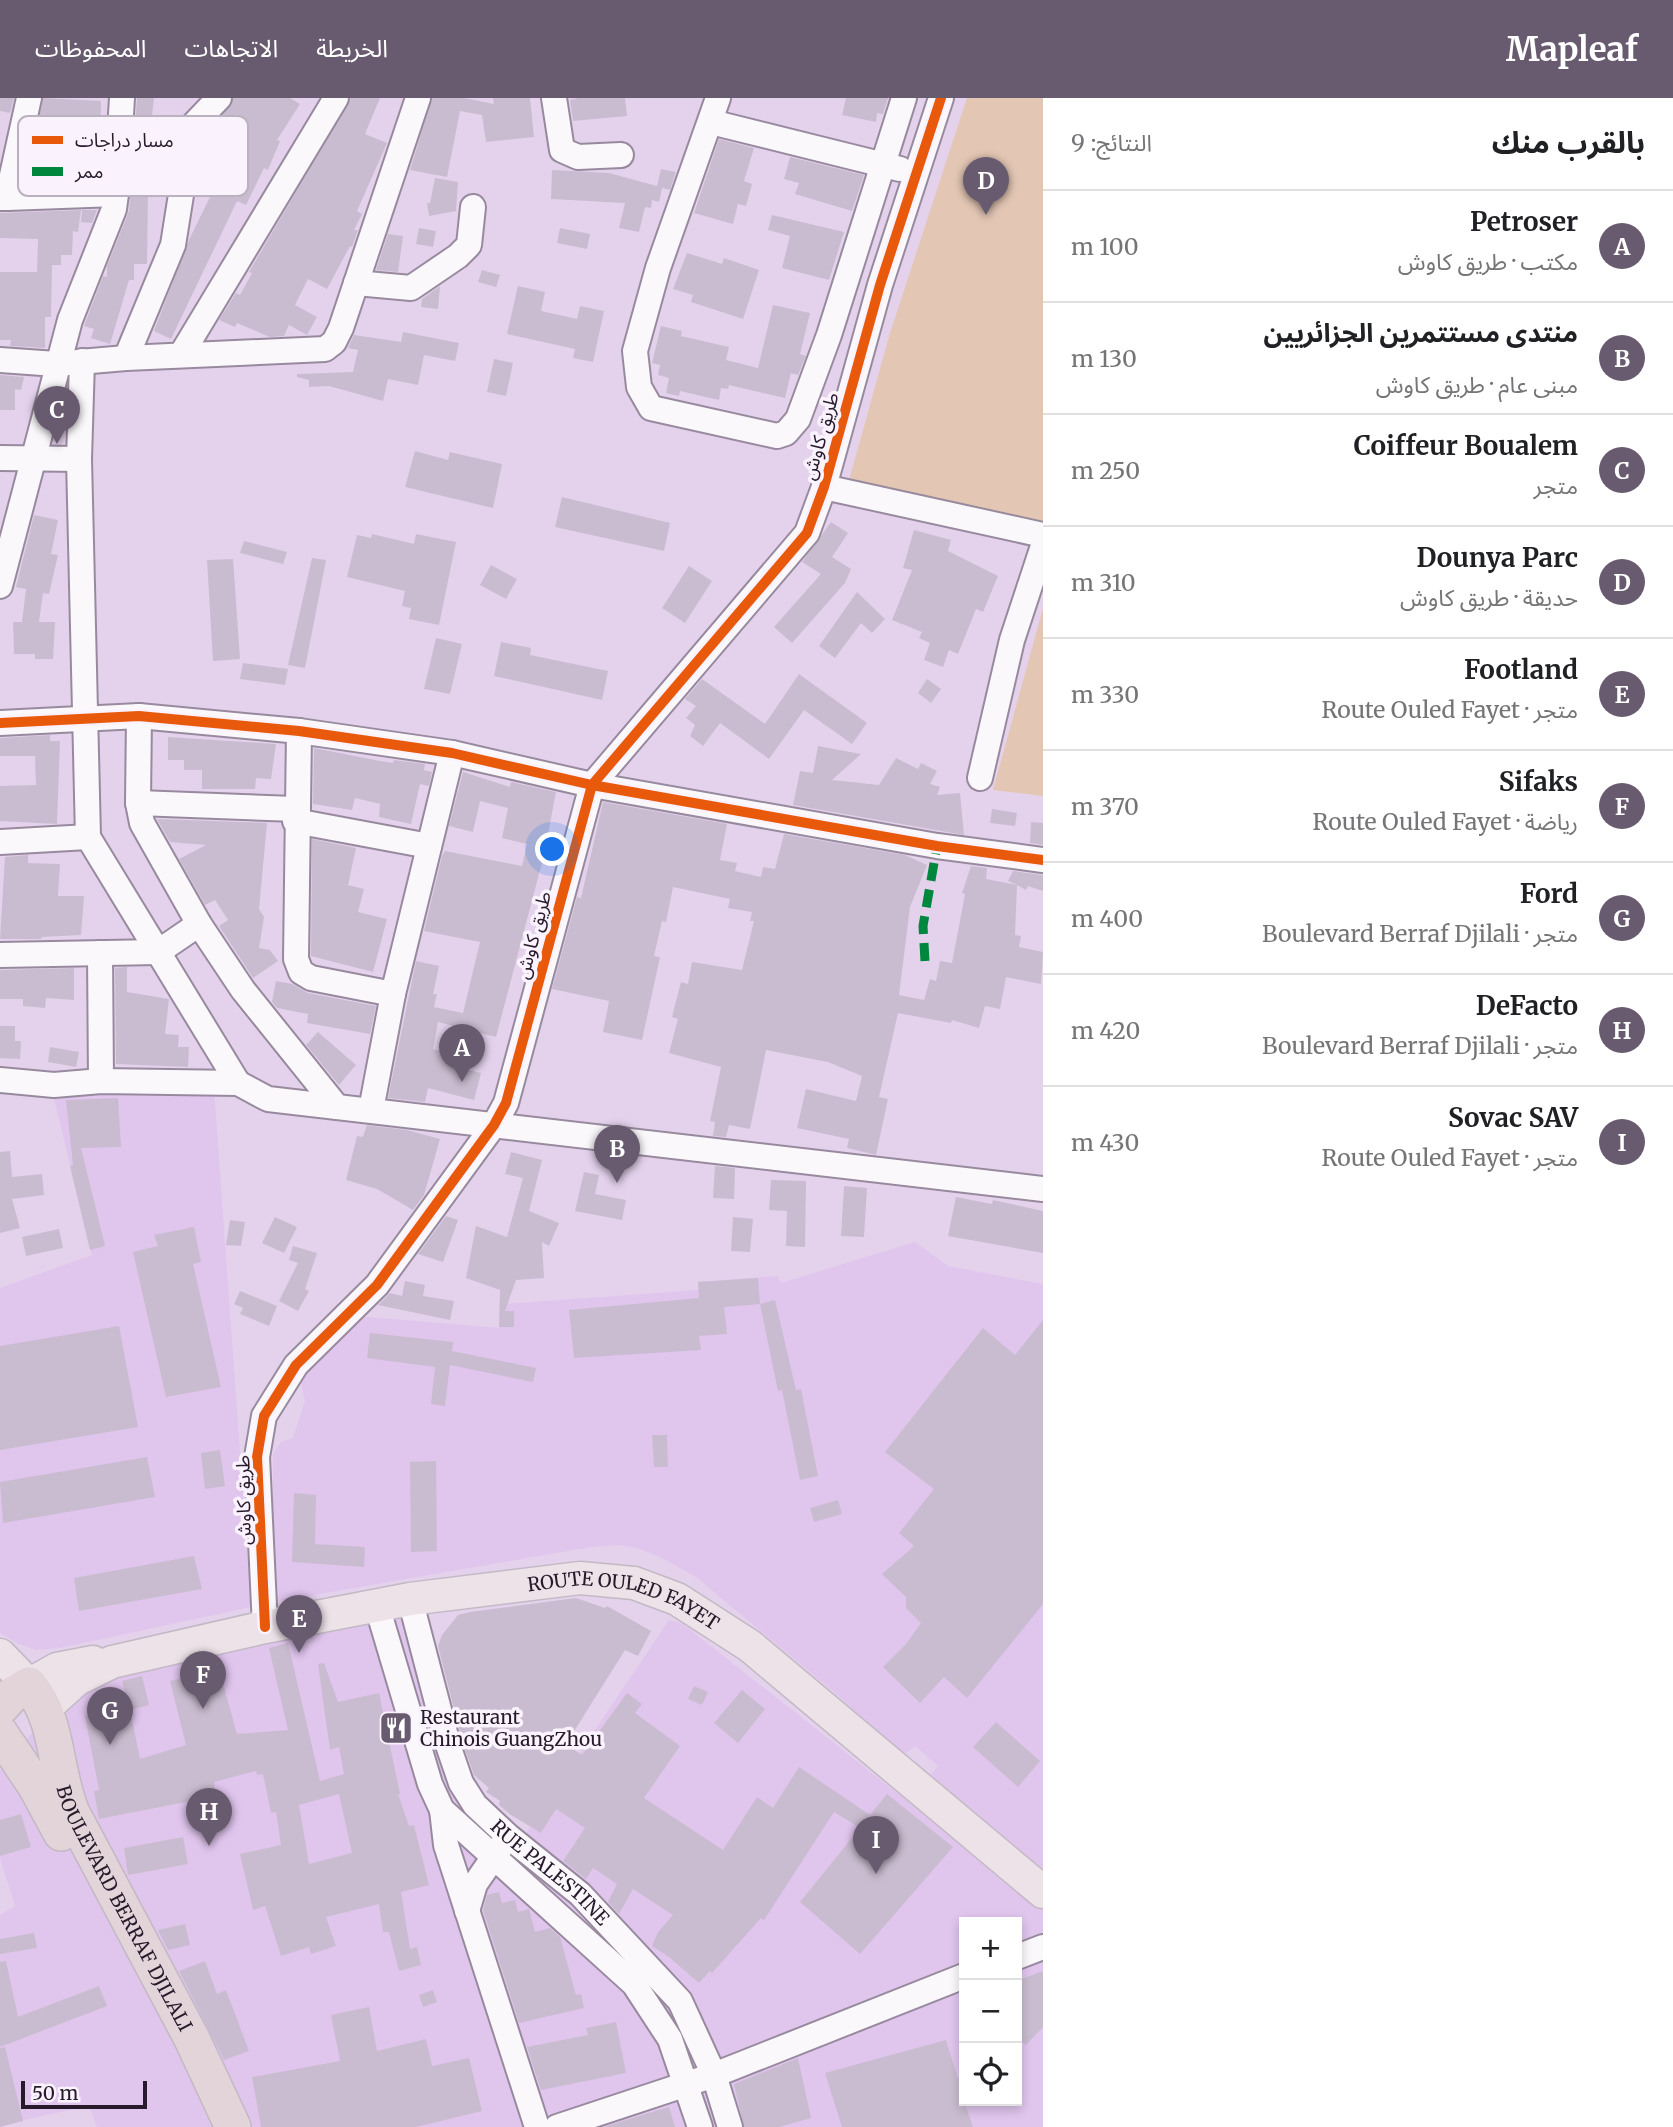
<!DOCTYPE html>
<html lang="ar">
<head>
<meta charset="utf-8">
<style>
	body { margin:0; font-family:Merriweather,"Noto Sans Arabic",serif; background:#f6f6f6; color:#202124; direction:rtl }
	.controls { position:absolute; right:21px; bottom:21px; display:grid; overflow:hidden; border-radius:0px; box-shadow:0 4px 10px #0003 }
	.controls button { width:63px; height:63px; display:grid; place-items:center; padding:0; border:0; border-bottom:2px solid #e0e0e0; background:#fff; color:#202124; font:35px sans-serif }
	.scale { position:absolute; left:21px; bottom:18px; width:126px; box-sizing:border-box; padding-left:7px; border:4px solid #261a2b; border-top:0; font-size:19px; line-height:24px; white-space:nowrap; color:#261a2b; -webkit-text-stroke:5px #faf3fd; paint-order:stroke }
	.you { position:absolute; left:553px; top:752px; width:24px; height:24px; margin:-18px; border:5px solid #fff; border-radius:50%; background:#1a73e8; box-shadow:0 0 0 10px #1a73e833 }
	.badge { display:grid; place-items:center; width:46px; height:46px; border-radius:50%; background:#685a6f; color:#fff; font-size:23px; font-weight:700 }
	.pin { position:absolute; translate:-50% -58px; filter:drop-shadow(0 2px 4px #0008) }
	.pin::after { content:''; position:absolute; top:37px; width:24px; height:21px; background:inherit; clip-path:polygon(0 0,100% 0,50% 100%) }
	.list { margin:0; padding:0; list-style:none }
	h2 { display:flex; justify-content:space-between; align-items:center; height:91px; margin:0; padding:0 28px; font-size:30px }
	h2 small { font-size:23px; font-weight:400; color:#757577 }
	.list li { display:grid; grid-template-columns:46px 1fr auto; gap:21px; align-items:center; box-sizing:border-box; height:112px; padding:0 28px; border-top:2px solid #e0e0e0 }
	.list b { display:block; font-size:26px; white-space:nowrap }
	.list p { margin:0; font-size:23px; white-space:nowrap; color:#757577 }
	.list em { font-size:23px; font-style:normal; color:#757577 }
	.icon { flex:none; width:38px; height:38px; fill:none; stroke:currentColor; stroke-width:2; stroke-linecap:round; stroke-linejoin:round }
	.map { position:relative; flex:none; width:1043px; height:2029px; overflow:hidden; direction:ltr }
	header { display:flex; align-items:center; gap:42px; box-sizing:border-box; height:98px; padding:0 35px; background:#685a6f; color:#fff }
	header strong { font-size:33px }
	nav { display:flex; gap:38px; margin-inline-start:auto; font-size:24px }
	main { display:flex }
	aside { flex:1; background:#fff }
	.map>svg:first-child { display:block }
	.built { fill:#e0c5ed; fill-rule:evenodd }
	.green { fill:#e3c6b4 }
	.building { fill:#cabcd0; fill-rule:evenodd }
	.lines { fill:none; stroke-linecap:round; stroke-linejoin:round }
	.minor-casing { stroke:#988a9e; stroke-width:28 }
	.major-casing { stroke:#c2b9c5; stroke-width:35 }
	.highway-casing { stroke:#c2b9c5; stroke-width:38 }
	.minor { stroke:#fbf8fc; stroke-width:24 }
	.major { stroke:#ece2e7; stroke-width:32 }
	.highway { stroke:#e2d4d8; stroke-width:35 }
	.quiet { stroke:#00873e; stroke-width:9; stroke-dasharray:18 9; stroke-linecap:butt }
	.cycleway-casing { stroke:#faf3fd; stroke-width:15 }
	.cycleway { stroke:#e8590c; stroke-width:10 }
	.labels { text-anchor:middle; stroke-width:7; stroke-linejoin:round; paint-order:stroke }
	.street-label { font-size:19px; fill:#261a2b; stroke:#faf3fd }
	.poi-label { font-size:19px; fill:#261a2b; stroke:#faf3fd; text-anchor:start }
	.key { fill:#faf3fd; stroke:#bab2be; stroke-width:2 }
	.key-label { font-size:19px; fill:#261a2b }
</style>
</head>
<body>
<header>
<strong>Mapleaf</strong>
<nav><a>الخريطة</a><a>الاتجاهات</a><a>المحفوظات</a></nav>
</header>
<main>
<aside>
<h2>بالقرب منك<small>النتائج: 9</small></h2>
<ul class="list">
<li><span class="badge">A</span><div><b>Petroser</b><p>مكتب · طريق كاوش</p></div><em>100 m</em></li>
<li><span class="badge">B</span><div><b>منتدى مستتمرين الجزائريين</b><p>مبنى عام · طريق كاوش</p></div><em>130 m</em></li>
<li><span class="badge">C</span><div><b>Coiffeur Boualem</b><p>متجر</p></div><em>250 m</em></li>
<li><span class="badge">D</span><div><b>Dounya Parc</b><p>حديقة · طريق كاوش</p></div><em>310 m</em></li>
<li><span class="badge">E</span><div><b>Footland</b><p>متجر · Route Ouled Fayet</p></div><em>330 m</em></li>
<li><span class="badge">F</span><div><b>Sifaks</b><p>رياضة · Route Ouled Fayet</p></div><em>370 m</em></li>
<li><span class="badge">G</span><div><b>Ford</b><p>متجر · Boulevard Berraf Djilali</p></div><em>400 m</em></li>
<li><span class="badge">H</span><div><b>DeFacto</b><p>متجر · Boulevard Berraf Djilali</p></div><em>420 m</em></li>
<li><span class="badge">I</span><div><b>Sovac SAV</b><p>متجر · Route Ouled Fayet</p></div><em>430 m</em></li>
</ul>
</aside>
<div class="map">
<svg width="1043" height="2029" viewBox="0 0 1043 2029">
	<rect width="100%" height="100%" fill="#e4d2ec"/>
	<path class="built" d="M214,990L251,1509L60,1550L36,1552L19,1546L0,1535V1190L92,1157L52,992Z
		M915,1144L948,1168L1043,1186V1775L931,1677L938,1668L915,1648L906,1655L899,1654L834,1594L696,1479L658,1458L637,1450L619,1447L591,1449L273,1504V1356L281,1344L293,1340L305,1303L300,1281L356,1218L500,1230L503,1206L698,1192V1184L778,1178L781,1185Z
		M425,1512L456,1655L478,1694L525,1736L669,1522L683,1526L1043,1810V2029H97L89,2008L0,2027V1817L15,1808L0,1760V1672L64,1598L93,1578ZM964,1824H1017V2003H964Z"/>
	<path class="green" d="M967,0H1043V428L848,386L890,235Z
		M1043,510V698L993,692Z"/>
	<path class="building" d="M0,0H14L10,15L0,13Z
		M43,0L101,3L99,82L27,77Z
		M137,0H154L151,26L160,27L157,54H160V93H148L147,166H134V182H129L110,246L91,240L94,231L84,228L103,178L107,179V168L129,113Z
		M233,0H290L300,6L277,42L280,43L268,72L264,70L246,107L237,103L171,241L154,233L189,142L226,66L206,55L213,42L209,40Z
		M351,0H380L365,36L387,45L357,113L362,116L354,132H358L352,149L350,148L327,191L308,181L295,207L317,219L307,237L289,227L284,238L270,239L237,225L235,229L219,222L236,195L240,197L252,175L249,174Z
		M432,0H464L494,6L493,0H530L534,39L486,44L482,17L460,13L447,79L410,72Z
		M578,0H625L627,18L573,23L570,2Z
		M846,0H888L883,16L877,15L876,24L842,17Z
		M719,41L754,50L744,83L752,86L746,108L738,106L733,126L694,115Z
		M790,59L864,77L852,113L795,96L799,85L784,81Z
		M661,71L676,74L670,92L662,90L659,104L652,102L651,110L645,109L639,134L619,130L625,105L551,101L552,72L609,75L657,88Z
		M435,80L458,84L456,113L429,118L427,105H430Z
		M81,112L78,134L73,133L72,157H61V167H52L51,219H45V250L10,248L11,242H0V174H37L38,141L0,140V115Z
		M82,112H97L92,125L81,124Z
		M772,117L844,134L829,182L782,170L790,138L768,132Z
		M419,130L436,133L433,149L416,146Z
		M560,130L590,136L587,151L557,145Z
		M388,136L403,138L398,174L376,172Z
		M687,155L722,166L724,160L759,172L743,221L691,204L693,197L673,191Z
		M482,172L500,177L496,189L478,184Z
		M440,188L438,211L421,209L422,201Z
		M518,188L545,194L541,213L577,221L580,208L604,213L593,264L573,260L575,251L507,236Z
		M773,207L810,215L800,256L806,258L798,277L791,275L785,300L729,287L728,291L721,290L719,302L680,293L679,298L666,295L669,280L658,277L660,267L652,265L661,228L682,233L681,238L729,249L726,262L758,270Z
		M403,234L459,245L455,263L424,257L418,287L388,281L383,303L329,288L309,289V282L297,279V276L353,274L358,252L348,250L354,237L401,244Z
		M494,261L513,265L506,298L487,294Z
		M0,277L24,279L21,292L15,291V312H0Z
		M415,353L448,362L450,354L502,366L493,410L405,389Z
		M562,399L670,425L664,453L555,429Z
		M34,417L58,422L51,456L58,457L49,496L43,495L39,524H55L53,561H35V556H14L13,524H22L26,491L16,489Z
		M831,424L848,435L832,459L851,471L845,485L792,545L774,529L821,476L802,464Z
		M914,432L951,442L948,453L998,478L983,514L976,511L958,556L949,552L943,569L924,562L930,545L919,540L922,534L892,522L912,472L903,470Z
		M372,436L414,446L416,436L456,444L439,527L409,521L411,510L402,508L405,493L347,479L357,437L371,440Z
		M244,443L287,454L283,466L240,455Z
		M312,460L326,462L305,570L288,567Z
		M233,461L240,561L213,563L207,462Z
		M491,467L517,481L506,501L480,487Z
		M689,468L712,483L685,525L662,510Z
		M857,494L885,521L872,535L861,525L835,560L819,548Z
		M436,540L462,546L450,596L424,591Z
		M501,544L531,550L530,557L608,573L602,602L494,578Z
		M243,565L288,571L285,587L240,581Z
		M799,576L867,625L852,646L804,612L769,661L720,625L703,648L690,638L695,627L686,620L696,608L685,601L702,581L765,626Z
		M927,581L941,591L931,605L918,595Z
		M50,637V643H60L57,726L0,723V688L36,687L35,658H0V640Z
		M168,639L276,646L271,681L256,680L255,691H202V672H184V662H168Z
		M818,648L861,656L832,682L879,687L896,660L918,671L921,665L937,673L930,686L940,689L937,697L960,695L964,737L793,707L800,673L813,675Z
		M314,650L380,663L393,665L394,662L425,666L424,672L432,674L429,688L420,686L411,726L379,719L380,706L355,700L352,712L313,706Z
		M463,674L510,689L511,684L556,694L544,757L496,939L438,924L433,951L471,961L468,972L481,975L474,1002L428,990L425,1004L388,1000L416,863L439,868L433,896H437L434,909L463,915L480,844L424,833L442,758L445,753L522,768L527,746L502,740L508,710L480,703L473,734L449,728Z
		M603,704L727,726L720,762L737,765L735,773L761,779L763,769L775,771L784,736L905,757L927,767L910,809L899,897L924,902L930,881L936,883L940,863L952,865L965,796L962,795L971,768L987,770L986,781L1017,787L1008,783L1013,773L1043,777V793L1028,788L1026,792L1017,787L1015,837L1021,838L1019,849L1043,854L1041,886L1006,879L1000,911L985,908L979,930L952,922L951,925L898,915L879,999L888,1001L876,1057L847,1050L849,1041L797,1030L806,991L856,1003L862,978L828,964L766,952L750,1031L729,1027L726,1039L713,1038L715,1024L710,1023L721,969L669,955L678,921L672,919L681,884L688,886L692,864L742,872L754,823H750L752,814L728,810L730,801L673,789L666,824L662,823L654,858L660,859L642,942L603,934L609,903L552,891L577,799L581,800Z
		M992,711L1017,715L1015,728L990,725Z
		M157,721L267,725L259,811L264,819L259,850L270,852L278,863L253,880L219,828L228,822L215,802L205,807L179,761L206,747L170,744Z
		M1031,724L1043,725V747L1030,745Z
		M312,741L356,750L348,787L364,791L358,814L387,821L373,874L311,858Z
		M28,757V765L60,766L58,798H84L81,837L42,839L41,841H0L5,759Z
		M127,869V894L169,901L165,936L179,937L178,949H189L188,969L116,966L115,870Z
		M74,870V902L46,900L45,910L23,908V901H0V872Z
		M276,883L292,886L308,895L376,908L370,936L307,925L308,916L277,910L272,904Z
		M0,928H15V943H21L20,961L0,960Z
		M318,934L356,967L339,987L306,947Z
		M50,949L79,954L76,969L48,964Z
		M118,1000L121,1049L81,1050L105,1148L90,1152L70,1068L73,1067L66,1002Z
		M367,1027L407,1032L440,1041L424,1097L413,1112L377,1091L346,1082L357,1038L363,1039Z
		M10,1053L12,1079L42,1076L44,1097L12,1101L20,1130L0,1135V1054Z
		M511,1054L542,1062L529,1113L559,1125L549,1148L542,1144L544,1180L516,1182L505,1213H514V1229H499L500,1192L466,1180L476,1128L507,1139L523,1080L505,1076Z
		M715,1068L735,1070L734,1101L713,1100Z
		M584,1074L599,1077L595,1096L626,1102L622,1122L575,1113Z
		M771,1082L806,1083L805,1149L786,1148L787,1113L769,1112Z
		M844,1088L867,1090L864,1139L841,1138Z
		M956,1099L992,1106L993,1102L1043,1113V1155L948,1138Z
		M446,1118L458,1122L443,1164L418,1156Z
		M275,1119L297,1129L284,1155L262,1145Z
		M733,1119L753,1121L750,1154L731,1153Z
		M230,1122L245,1124L241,1148L226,1147Z
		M194,1129L201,1164L193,1166L221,1289L166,1299L133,1154L158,1148L154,1137Z
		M59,1131L63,1150L26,1158L22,1139Z
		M293,1148L317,1155L305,1191L309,1193L298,1213L279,1203L298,1165L289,1162Z
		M758,1180L760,1206L775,1202L796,1292L801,1291L818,1378L800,1382L782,1292L778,1293L760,1206L724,1209L727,1236L699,1238L701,1252L574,1260L569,1212L699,1200L698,1184Z
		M405,1183L425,1187L423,1198L454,1203L450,1222L378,1207L390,1195L402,1198Z
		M240,1193L277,1208L269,1228L240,1216L243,1210L234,1206Z
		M1043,1222V1506L967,1600L944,1579L920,1605L883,1569L906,1546L921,1525L906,1510V1499L882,1476L914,1448L899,1435L934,1391L885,1354L983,1230L1015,1257Z
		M119,1228L138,1329L0,1352V1248Z
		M370,1235L453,1244L452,1253L536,1270L533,1284L450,1267L445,1308L431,1306L435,1269L367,1260Z
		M652,1337H667L668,1369H654Z
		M220,1352L225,1388L205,1391L201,1355Z
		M147,1359L155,1399L3,1425L0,1384Z
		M436,1363L437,1453L411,1454L410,1364Z
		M294,1395L316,1397L315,1446L365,1449L364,1469L292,1464Z
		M838,1402L842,1416L814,1424L810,1410Z
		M194,1458L202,1491L79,1513L74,1480Z
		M576,1500L605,1510L607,1508L651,1533L638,1558L625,1552L566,1646L582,1657L627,1595L642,1606L635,1615L680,1648L644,1700L723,1752L757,1699L773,1710L799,1669L870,1717L887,1696L953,1749L860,1856L800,1804L860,1730L834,1714L764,1822L761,1820L712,1875L710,1873L699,1885L669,1859L652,1848L658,1834L673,1817L633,1791L619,1816L608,1804L617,1786L593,1770L586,1781L563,1763L585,1730L556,1711L541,1735L511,1717L499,1707L500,1703L486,1694L489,1690L474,1677L463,1646L438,1548L442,1537L458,1517L470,1514Z
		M288,1545L320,1683L344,1676L339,1649L330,1652L318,1566L324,1565L338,1604L379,1595L400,1696H398L409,1728L414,1727L429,1787L401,1794L410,1851L417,1849L421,1867L399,1873L389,1834H383L379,1806L326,1819L336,1848L311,1856L309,1849L281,1858L265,1808L253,1812L240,1756L281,1747L276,1714L271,1715L263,1676L257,1677L256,1673L214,1684L216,1698L99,1721L94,1693L99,1692L85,1618L129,1609L122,1583L142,1578L149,1607L130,1612L140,1661L186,1647L170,1583L219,1571L237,1636L288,1632L269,1550ZM339,1696L352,1755L309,1766L299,1707Z
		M694,1588L708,1594L702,1607L688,1601Z
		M742,1592L765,1611L738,1645L714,1625Z
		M996,1624L1040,1663L1018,1689L973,1649Z
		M21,1716L31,1749L0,1758V1722Z
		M183,1739L188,1766L128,1777L124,1750Z
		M499,1794L502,1805L515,1802L518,1814L529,1811L535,1834L550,1830L560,1839L576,1897L581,1896L584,1910L519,1925L483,1812L487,1797Z
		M185,1826L190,1847L168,1852L158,1832Z
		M34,1835L37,1850L0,1856V1841Z
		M6,1863L18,1919L99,1888L107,1908L0,1949V1864Z
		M205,1863L217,1896L226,1892L249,1953L224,1962L179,1873Z
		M1043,1873V1929L1026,1947L1017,1940V1883Z
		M433,1892L437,1904L423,1909L419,1897Z
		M369,1909L377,1953L426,1941L432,1968L469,1960L482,2013L416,2029H261L252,1979L340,1963L331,1917Z
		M616,1924L626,1975L541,1992L527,1949L588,1937L586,1930Z
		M946,1942L958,1981L964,1973V2003L973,2029H842L825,1975Z
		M5,1949L23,2023L0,2029V1950Z
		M798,1960L811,2020L779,2029H744L734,1986Z
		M669,2009L675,2029H604L642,2017Z"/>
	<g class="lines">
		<defs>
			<g id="minor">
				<path d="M554,0L562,52L578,59L621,57"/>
				<path d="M718,0L658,170L635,253L639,289L651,310L777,338L786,335L798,321L829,237L904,0"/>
				<path d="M711,24L900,71"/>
				<path d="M0,100H7L29,0"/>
				<path d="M7,100L116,96L122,0"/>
				<path d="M356,185L411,190L458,158L469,147L473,109"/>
				<path d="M181,257L336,0"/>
				<path d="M126,260L173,147L191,34L194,26L219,0"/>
				<path d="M0,262L56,266L126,260L325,251L334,244L341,230L418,0"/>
				<path d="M82,263L79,361L88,739L238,985"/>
				<path d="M0,360L79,361"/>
				<path d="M824,389L1043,437"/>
				<path d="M0,488L70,222L114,111L116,96"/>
				<path d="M139,618L138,705L142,725L199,826L243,892L337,1009"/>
				<path d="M0,625L139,618L299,633L452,655L592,687L937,748L1043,762"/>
				<path d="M299,633L296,861L301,874L311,880L393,896"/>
				<path d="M980,680L1012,542L1043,448"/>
				<path d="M138,705L295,711"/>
				<path d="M295,723L429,748"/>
				<path d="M0,744L88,739"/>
				<path d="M100,855L101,983"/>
				<path d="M0,857L158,854L199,826"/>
				<path d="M0,982L54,987L101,983L238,985L268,1001L1043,1091"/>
				<path d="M371,1012L393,896L452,655"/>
				<path id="s1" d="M410,1501L449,1650L461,1685L475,1707L508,1738L580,1796L680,1903L714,1977L730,2029"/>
				<path d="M377,1508L430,1686L442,1712L634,1886L670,1941L700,2029"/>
				<path d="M265,1529L257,1359L264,1318L296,1267L377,1187L494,1027L506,1005L592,687L807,435L824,389L880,187L941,0"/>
				<path d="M442,1712L446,1747L537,2029"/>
				<path d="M467,1813L475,1786L502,1747"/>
				<path d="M1017,1859L1043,1849"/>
				<path d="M557,2029L714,1977L964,1878"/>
			</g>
			<g id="major">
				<path d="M0,1557L29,1587L57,1571L93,1564"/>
				<path id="s2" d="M46,1609L76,1582L112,1564L265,1529L410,1501L580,1480L634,1485L677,1501L750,1548L1043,1794"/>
			</g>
			<g id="highway">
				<path id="s3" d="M0,1610L12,1597L29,1587C60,1625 53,1669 72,1715L192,1941L233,2029"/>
				<path d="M0,1635L35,1687L61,1735"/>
			</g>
		</defs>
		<use href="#minor" class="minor-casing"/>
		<use href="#major" class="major-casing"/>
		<use href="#highway" class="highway-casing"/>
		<use href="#minor" class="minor"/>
		<use href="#major" class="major"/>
		<use href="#highway" class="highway"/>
		<path class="quiet" d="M925,863L923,828L937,748"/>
		<defs>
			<path id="cycleway" d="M0,625L139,618L299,633L452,655L592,687L937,748L1043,762
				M265,1529L257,1359L264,1318L296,1267L377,1187L494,1027L506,1005L592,687L807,435L824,389L880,187L941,0"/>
		</defs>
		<use href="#cycleway" class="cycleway-casing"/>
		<use href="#cycleway" class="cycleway"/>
	</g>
	<defs>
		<symbol id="restaurant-square" viewBox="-11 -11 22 22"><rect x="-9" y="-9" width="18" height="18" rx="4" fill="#685a6f" stroke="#faf3fd"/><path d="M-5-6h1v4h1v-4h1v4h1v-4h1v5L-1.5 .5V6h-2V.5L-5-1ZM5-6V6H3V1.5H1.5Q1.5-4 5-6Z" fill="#fff"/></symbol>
	</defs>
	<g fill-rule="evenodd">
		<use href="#restaurant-square" x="377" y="1611" width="38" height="38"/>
	</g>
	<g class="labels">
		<g class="street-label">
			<text transform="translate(820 338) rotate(-74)" y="7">طريق كاوش</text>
			<text transform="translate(533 837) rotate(-75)" y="7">طريق كاوش</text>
			<text transform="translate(243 1402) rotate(-91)" y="7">طريق كاوش</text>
			<text dy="7" stroke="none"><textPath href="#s2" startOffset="604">ROUTE OULED FAYET</textPath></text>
			<text dy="7" stroke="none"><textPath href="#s1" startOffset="318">RUE PALESTINE</textPath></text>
			<text dy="7" stroke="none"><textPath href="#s3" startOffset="282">BOULEVARD BERRAF DJILALI</textPath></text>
		</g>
		<g class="poi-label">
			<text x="420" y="1626">Restaurant<tspan x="420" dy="22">Chinois GuangZhou</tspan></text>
		</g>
	</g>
	<rect x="18" y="18" width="230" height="80" rx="10" class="key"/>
	<rect x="32" y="38" width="31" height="8" fill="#e8590c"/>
	<rect x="32" y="69" width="31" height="9" fill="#00873e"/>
	<g class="key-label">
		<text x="75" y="49">مسار دراجات</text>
		<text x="75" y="80">ممر</text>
	</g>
</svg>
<div class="controls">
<button>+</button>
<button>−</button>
<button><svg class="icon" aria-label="locate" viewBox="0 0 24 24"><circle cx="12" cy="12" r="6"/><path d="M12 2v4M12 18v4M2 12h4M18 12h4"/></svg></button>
</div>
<div class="scale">50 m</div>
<div class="you"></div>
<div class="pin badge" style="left:462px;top:984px">A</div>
<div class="pin badge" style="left:617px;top:1085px">B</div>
<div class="pin badge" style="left:57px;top:346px">C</div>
<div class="pin badge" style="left:986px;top:117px">D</div>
<div class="pin badge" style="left:299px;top:1555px">E</div>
<div class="pin badge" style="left:203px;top:1611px">F</div>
<div class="pin badge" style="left:110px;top:1647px">G</div>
<div class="pin badge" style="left:209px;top:1748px">H</div>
<div class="pin badge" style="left:876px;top:1776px">I</div>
</div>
</main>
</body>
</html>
